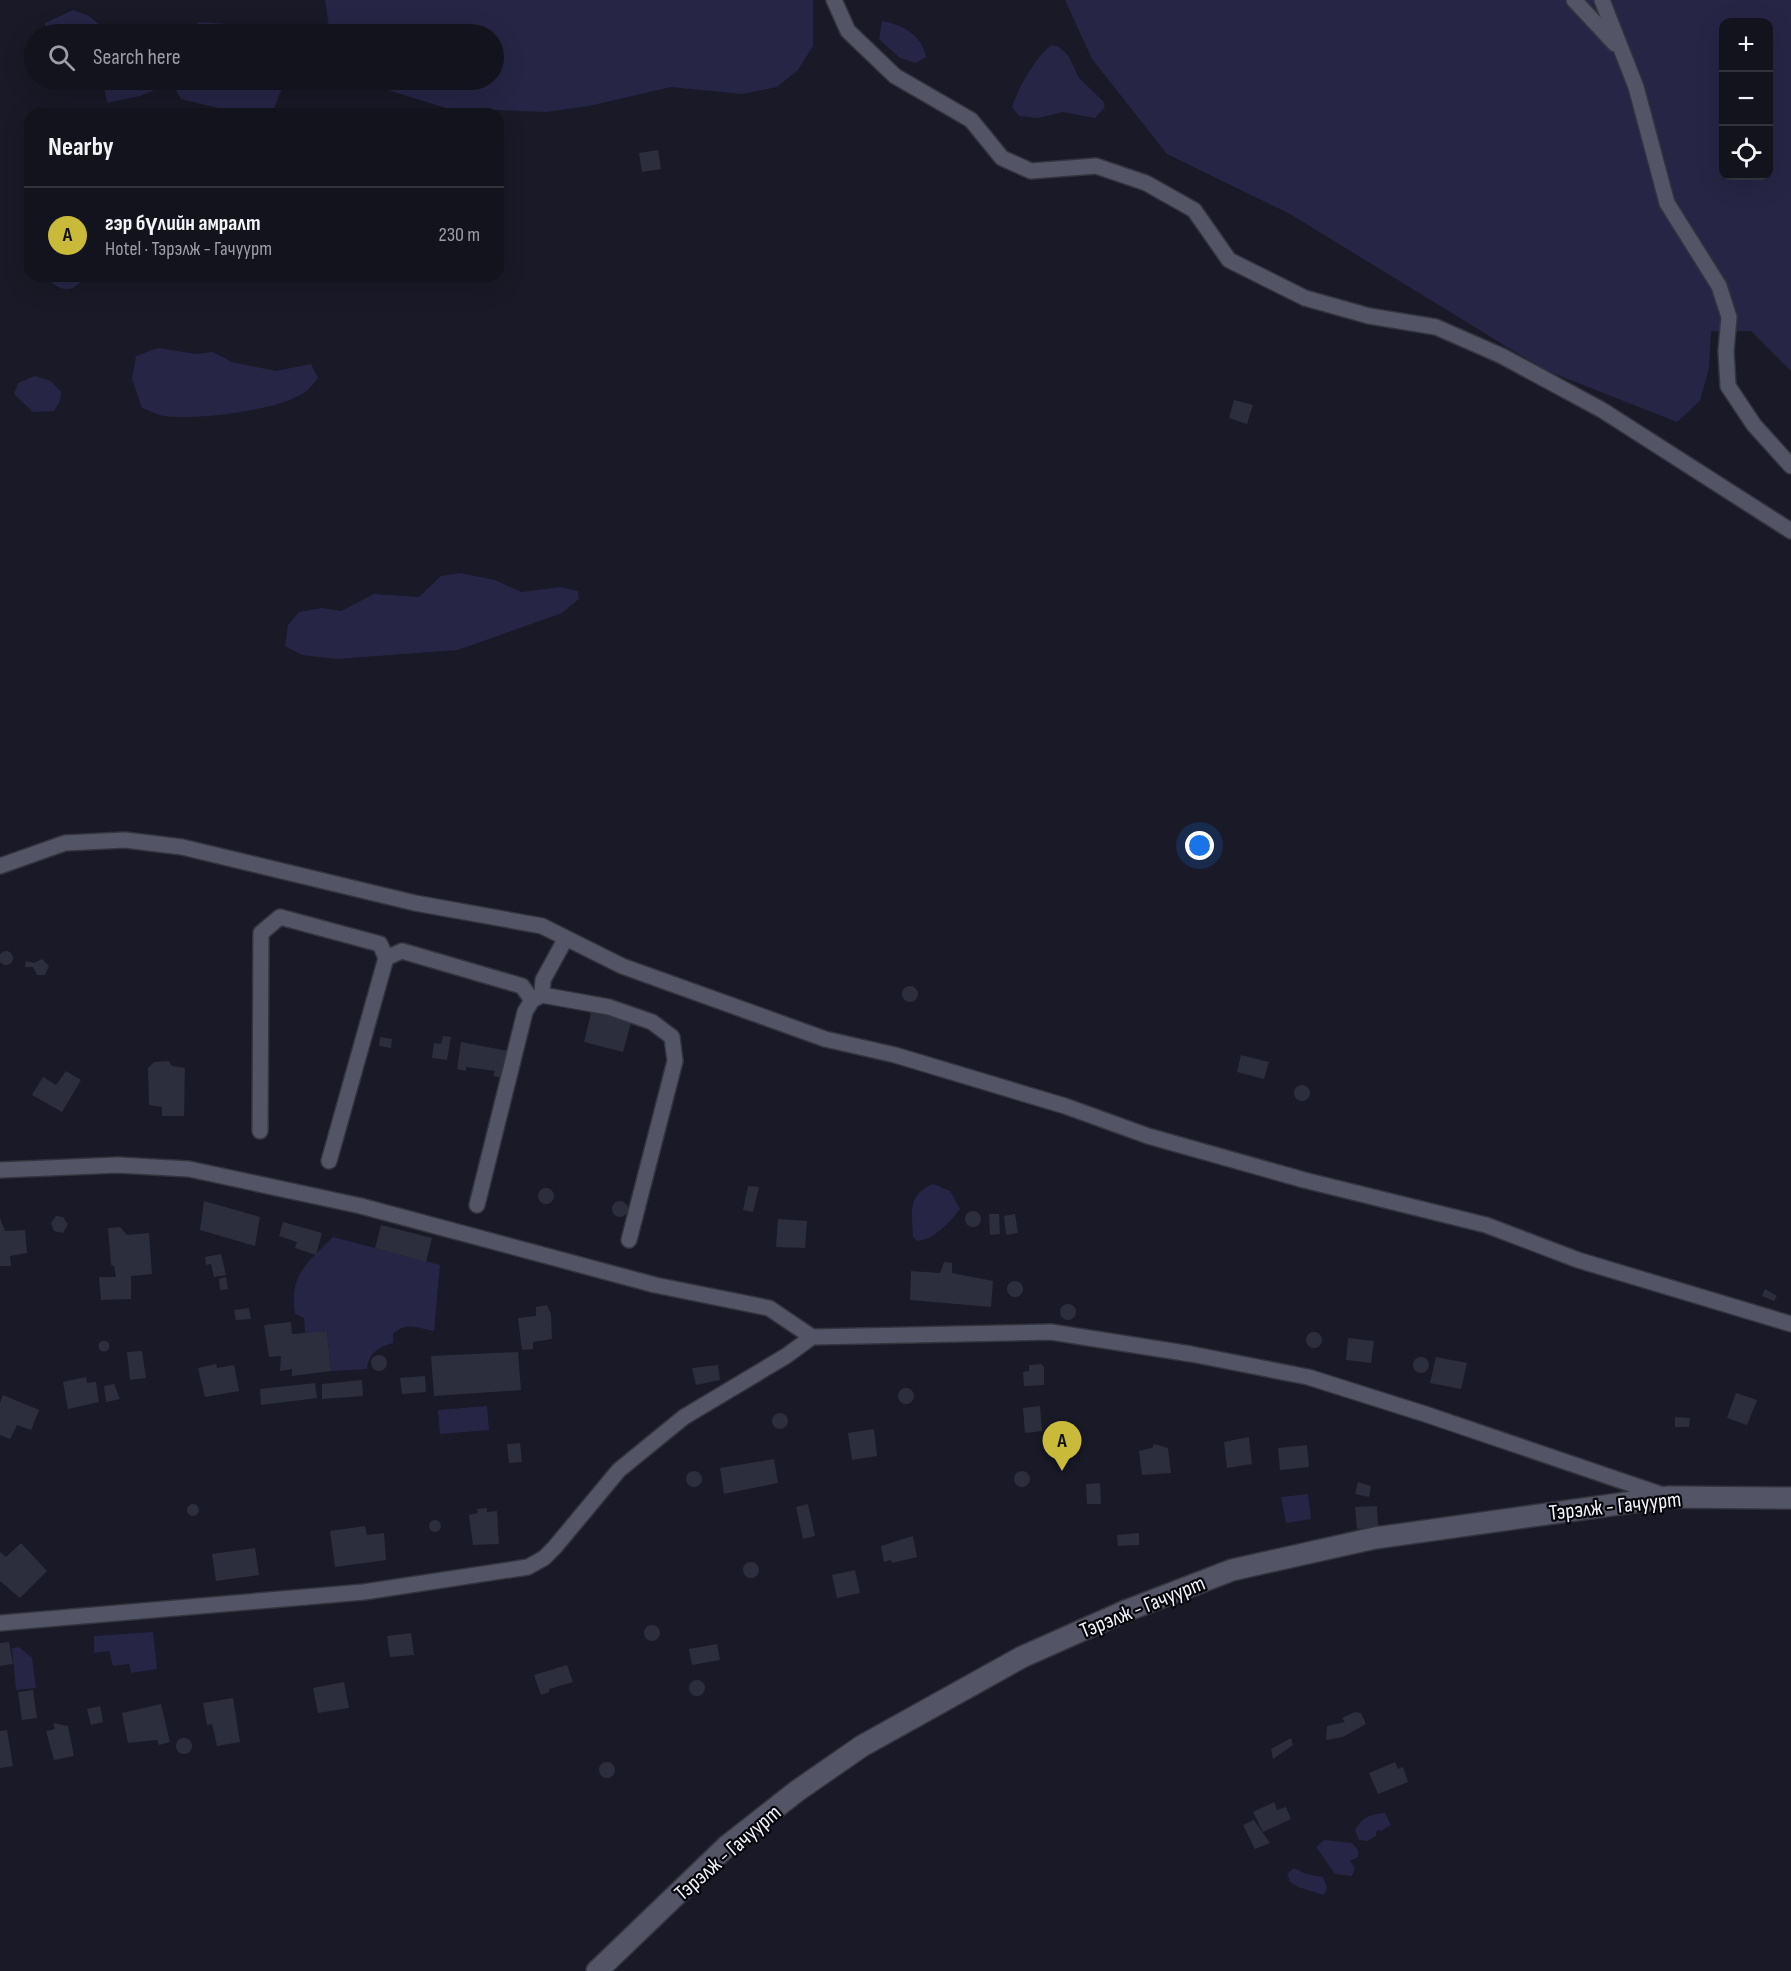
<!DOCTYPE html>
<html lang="en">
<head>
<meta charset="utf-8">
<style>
	body { margin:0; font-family:"Sofia Sans Condensed",sans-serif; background:#1c1c26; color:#f1f3f6 }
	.controls { position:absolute; right:18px; top:18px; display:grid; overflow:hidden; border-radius:12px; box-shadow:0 6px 24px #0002 }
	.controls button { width:54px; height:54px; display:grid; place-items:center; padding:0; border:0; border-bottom:2px solid #32323b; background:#13131d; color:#f1f3f6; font:30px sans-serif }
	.you { position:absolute; left:1200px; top:846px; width:21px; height:21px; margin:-15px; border:4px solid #fff; border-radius:50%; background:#1a73e8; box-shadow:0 0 0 9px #1a73e833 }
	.badge { display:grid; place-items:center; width:39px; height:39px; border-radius:50%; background:#c9ba3a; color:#111; font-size:20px; font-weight:700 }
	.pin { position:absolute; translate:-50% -50px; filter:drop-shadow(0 2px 3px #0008) }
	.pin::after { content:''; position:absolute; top:32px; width:21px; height:18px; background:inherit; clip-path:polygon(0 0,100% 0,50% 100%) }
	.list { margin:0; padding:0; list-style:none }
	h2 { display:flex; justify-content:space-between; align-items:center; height:78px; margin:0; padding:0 24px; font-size:26px }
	h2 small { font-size:20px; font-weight:400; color:#9d9ea4 }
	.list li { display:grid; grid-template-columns:39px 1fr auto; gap:18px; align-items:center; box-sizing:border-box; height:96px; padding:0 24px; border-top:2px solid #32323b }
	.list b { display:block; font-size:22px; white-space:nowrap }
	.list p { margin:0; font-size:20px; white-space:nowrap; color:#9d9ea4 }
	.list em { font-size:20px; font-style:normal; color:#9d9ea4 }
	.icon { flex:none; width:33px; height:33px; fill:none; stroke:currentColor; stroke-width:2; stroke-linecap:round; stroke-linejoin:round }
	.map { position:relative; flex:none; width:1791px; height:1971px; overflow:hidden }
	.search { position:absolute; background:#13131d; box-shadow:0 6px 24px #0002; left:24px; top:24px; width:480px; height:66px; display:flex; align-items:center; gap:15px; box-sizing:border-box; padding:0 21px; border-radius:33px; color:#9d9ea4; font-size:22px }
	.panel { position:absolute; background:#13131d; box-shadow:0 6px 24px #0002; left:24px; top:108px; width:480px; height:174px; border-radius:18px }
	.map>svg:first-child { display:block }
	.green { fill:#262545; fill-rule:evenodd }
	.building { fill:#2d2e3d }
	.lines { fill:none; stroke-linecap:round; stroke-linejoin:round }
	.street-casing { stroke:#34343f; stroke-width:18 }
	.secondary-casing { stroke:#34343f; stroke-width:24 }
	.street { stroke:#535465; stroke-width:15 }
	.secondary { stroke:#535465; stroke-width:21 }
	.labels { text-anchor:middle; stroke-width:4.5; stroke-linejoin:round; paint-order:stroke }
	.street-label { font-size:22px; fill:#f0f1fb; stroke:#05050b }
</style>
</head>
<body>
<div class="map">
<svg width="1791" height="1971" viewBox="0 0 1791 1971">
	<rect width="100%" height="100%" fill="#191927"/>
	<path class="green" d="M325,0H813V46L798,70L777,87L742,94L671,87L589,106L546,112L446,108L384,89L371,80H494V34H330Z
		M1065,0H1791V371L1751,331H1711L1709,368L1700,401L1677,422L1545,370L1290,214L1167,154L1092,59ZM1724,22H1768V176H1724Z
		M73,10L89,16L108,32V34H46L45,23Z
		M882,21C903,25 922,35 926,57L916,63L900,58L879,39Z
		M199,22L227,24L257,34H192Z
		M1052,45L1059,47L1068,55L1079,78L1103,101L1105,107L1095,118L1063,112L1038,118L1019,116L1012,107C1017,90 1037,54 1052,45Z
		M116,80H285L272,114H234L222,109L181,99L172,83L140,96L107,103L104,87Z
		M45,276H84C74,296 58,291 45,276Z
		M158,348L196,354L213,352L232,362L276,371L311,364L318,378C313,384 309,390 302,394C274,411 196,420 164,416C157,415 149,410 142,408L132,379L136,356Z
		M35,376L51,381L61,392L60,401L54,411L33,412L14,394L18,383Z
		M460,573L495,580L521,592L561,587L578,591L579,599L562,613L458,650L336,659L302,655L285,646L288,625L299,612L322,608L341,611L374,594L419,597L441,576Z
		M933,1184L950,1191L960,1209C950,1222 934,1240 917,1241L913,1237C912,1212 907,1195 933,1184Z
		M333,1237L440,1265L434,1331C418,1328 405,1321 393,1334V1343C379,1347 369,1352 367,1369L331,1371L327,1331L305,1333L304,1318L295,1314C289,1273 307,1264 333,1237Z
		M487,1406L489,1430L440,1434L438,1410Z
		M1308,1494L1311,1519L1286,1523L1281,1497Z
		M153,1632L157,1669L131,1673L129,1664L113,1666L109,1651L94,1653V1636Z
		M19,1647L32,1658L36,1688L16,1690L12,1648Z
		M1385,1813L1391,1825L1381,1831L1377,1830L1376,1836L1367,1841L1359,1840L1355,1830C1363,1817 1370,1814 1385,1813Z
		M1324,1840L1352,1843L1358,1850V1857L1350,1861L1355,1868L1352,1876L1335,1874L1316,1847Z
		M1294,1868L1306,1874L1323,1877L1327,1888L1324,1895L1298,1887L1290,1882L1287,1874Z"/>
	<path class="building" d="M658,150L661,169L642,172L639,153Z
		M1234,400L1253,405L1247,424L1229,418Z
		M-1 958a7 7 0 1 1 14 0a7 7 0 1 1-14 0Z
		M42,959L49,966L45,975H37L33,967H25L26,961L34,963Z
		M902 994a8 8 0 1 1 16 0a8 8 0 1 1-16 0Z
		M592,1009L632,1019L623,1052L584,1042Z
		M443,1036L451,1037L447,1060L432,1058L434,1043L441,1044Z
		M380,1037L392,1039L391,1048L379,1046Z
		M461,1042L508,1051L502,1078L493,1076L495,1071L466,1067V1071L457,1069Z
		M1241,1055L1269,1062L1264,1079L1237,1072Z
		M169,1061L172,1066L185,1068L184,1116H162V1107L149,1105L148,1068L154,1062Z
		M66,1071L81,1080L62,1112L32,1095L43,1077L56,1085Z
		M1294 1093a8 8 0 1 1 16 0a8 8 0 1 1-16 0Z
		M748,1186L759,1187L753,1212L743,1210Z
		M538 1196a8 8 0 1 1 16 0a8 8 0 1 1-16 0Z
		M612 1209a8 8 0 1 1 16 0a8 8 0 1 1-16 0Z
		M204,1201L260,1217L255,1246L200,1230Z
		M965 1219a8 8 0 1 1 16 0a8 8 0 1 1-16 0Z
		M989,1214H999L1000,1234L990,1235Z
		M1015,1214L1018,1233L1006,1235L1004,1216Z
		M56,1216L63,1217L68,1224L63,1233L54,1231L51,1223Z
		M0,1218L5,1231L25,1230L27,1253L10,1256L11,1266H0Z
		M778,1219L807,1221L805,1248L776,1247Z
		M283,1222L322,1233L316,1255L295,1248L297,1242L279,1236Z
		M381,1225L432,1238L426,1262L375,1248Z
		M120,1227L127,1235L149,1233L152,1274L131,1276V1299L101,1300L99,1277H116L114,1266L111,1265L108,1228Z
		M221,1254L226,1275L214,1277L211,1264L206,1265L205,1257Z
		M944,1262L952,1263V1273L993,1281L991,1307L910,1300L911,1271L940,1273Z
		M226,1277L228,1289L220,1290L219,1279Z
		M1007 1289a8 8 0 1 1 16 0a8 8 0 1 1-16 0Z
		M1765,1289L1777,1296L1774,1301L1762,1296Z
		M1060 1312a8 8 0 1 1 16 0a8 8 0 1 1-16 0Z
		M547,1305L551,1314L552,1339L533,1342V1349L522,1350L518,1318L536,1316V1307Z
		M249,1308L251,1319L236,1320L234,1310Z
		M291,1322L292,1334L327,1331L331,1371L292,1376V1369L280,1371L281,1356L269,1357L264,1325Z
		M1306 1340a8 8 0 1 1 16 0a8 8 0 1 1-16 0Z
		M1348,1338L1374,1341L1371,1363L1346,1360Z
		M98.5 1346a5.5 5.5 0 1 1 11 0a5.5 5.5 0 1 1-11 0Z
		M142,1351L146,1378L130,1380L127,1352Z
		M518,1352L521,1390L434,1396L431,1356Z
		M371 1363a8 8 0 1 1 16 0a8 8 0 1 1-16 0Z
		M1413 1365a8 8 0 1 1 16 0a8 8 0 1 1-16 0Z
		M1436,1357L1467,1363L1461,1389L1430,1383Z
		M216,1364L217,1368L234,1365L239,1391L205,1397L198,1368Z
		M1041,1364L1044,1367V1385L1024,1386L1023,1372L1029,1371V1365Z
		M718,1365L720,1380L696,1385L692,1368Z
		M425,1376L426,1392L402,1394L400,1378Z
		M86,1377L87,1383L96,1382L99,1402L68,1409L63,1382Z
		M362,1380L363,1396L322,1399V1384Z
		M315,1383L317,1398L261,1405L260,1389Z
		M114,1384L120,1399L106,1402L104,1386Z
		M898 1396a8 8 0 1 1 16 0a8 8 0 1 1-16 0Z
		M1736,1393L1757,1400L1747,1425L1727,1418Z
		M3,1395L39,1410L31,1430L17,1425L10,1439L0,1435V1403Z
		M1040,1406L1042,1431L1025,1433L1023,1408Z
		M772 1421a8 8 0 1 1 16 0a8 8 0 1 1-16 0Z
		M1675,1417L1690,1418L1689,1427H1675Z
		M874,1429L877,1456L852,1460L848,1433Z
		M1249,1437L1252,1464L1227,1468L1224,1442Z
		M520,1443L522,1462L509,1463L507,1444Z
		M1154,1444L1168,1448L1171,1473L1142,1475L1139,1451L1152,1448Z
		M1307,1445L1309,1467L1280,1470L1278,1448Z
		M774,1459L778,1483L724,1494L720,1468Z
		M686 1479a8 8 0 1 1 16 0a8 8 0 1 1-16 0Z
		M1014 1479a8 8 0 1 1 16 0a8 8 0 1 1-16 0Z
		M1358,1482L1371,1486L1369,1497L1355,1494Z
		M1100,1483L1101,1504H1087L1086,1484Z
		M808,1504L815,1536L803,1539L796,1507Z
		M187 1510a6 6 0 1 1 12 0a6 6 0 1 1-12 0Z
		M1377,1506L1378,1527L1357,1529L1355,1507Z
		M487,1508V1512L497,1511L499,1544L473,1545L469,1515L478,1513L477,1509Z
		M429 1526a6 6 0 1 1 12 0a6 6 0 1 1-12 0Z
		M365,1526L367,1535L384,1533L386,1560L335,1567L330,1531Z
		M1139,1533V1545L1118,1546L1117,1535Z
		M913,1536L917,1557L892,1563L891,1560L884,1562L881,1546Z
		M21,1543L47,1571L20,1598L0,1581V1552L6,1557Z
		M255,1548L259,1575L216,1581L212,1554Z
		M743 1570a8 8 0 1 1 16 0a8 8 0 1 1-16 0Z
		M855,1570L860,1593L837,1598L832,1575Z
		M644 1633a8 8 0 1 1 16 0a8 8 0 1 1-16 0Z
		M411,1633L414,1655L390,1657L387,1636Z
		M9,1642L13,1664L0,1666V1643Z
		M717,1644L720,1660L692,1665L689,1649Z
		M567,1665L573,1682L549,1689V1692L541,1695L534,1675Z
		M689 1688a8 8 0 1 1 16 0a8 8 0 1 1-16 0Z
		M344,1682L349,1708L318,1713L313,1688Z
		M33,1690L37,1718L22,1720L18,1692Z
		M233,1698L240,1742L217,1746L212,1724L207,1725L203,1703Z
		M161,1704L170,1742L159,1745L157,1740L128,1743L122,1713Z
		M100,1706L103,1722L91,1725L87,1709Z
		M1355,1712L1361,1713L1366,1724L1343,1737L1326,1740L1327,1726L1345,1722L1342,1718Z
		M53,1723L68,1726L74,1756L54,1760L46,1731L55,1729Z
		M7,1730L13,1766L0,1768V1731Z
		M176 1746a8 8 0 1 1 16 0a8 8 0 1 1-16 0Z
		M1291,1738L1293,1745L1273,1759L1271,1749Z
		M599 1770a8 8 0 1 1 16 0a8 8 0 1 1-16 0Z
		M1395,1762L1398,1769L1403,1767L1408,1782L1378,1794L1369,1773Z
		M1274,1802L1277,1810L1286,1807L1291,1819L1263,1832L1253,1812Z
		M1254,1820L1270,1843L1255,1849L1243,1825Z"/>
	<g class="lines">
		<defs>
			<path id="street" d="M834,0L848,31L895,76L971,120L1002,158L1031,171L1096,166L1146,183L1194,210L1229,260L1305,298L1369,316L1436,327L1502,356L1602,410L1791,531
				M1574,0L1615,44
				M1602,0L1636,87L1667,203L1719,286L1729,317L1726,351L1728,386L1754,425L1791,466
				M0,866L65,843L125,840L182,847L415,903L542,926L622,966L825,1039L895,1055L1065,1106L1148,1136L1304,1180L1486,1225L1578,1260L1791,1324
				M542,995L543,980L566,938
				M260,1131L261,933L280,917L380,944L386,958
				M329,1161L386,958L402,951L522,986L532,1000
				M0,1170L118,1165L189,1169L361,1206L655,1285L769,1308L812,1337L1051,1332L1191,1354L1308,1377L1425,1414L1666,1496
				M477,1205L525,1012L532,1000L542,995L609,1007L652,1022L672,1037L675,1061L629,1240
				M0,1623L364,1592L528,1567L544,1558L555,1547L619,1470L684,1417L786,1356L812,1337"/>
			<path id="secondary" d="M597,1971L727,1846L797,1791L862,1746L1022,1657L1123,1612L1232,1570L1375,1538L1669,1497L1791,1498"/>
		</defs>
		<use href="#street" class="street-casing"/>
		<use href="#secondary" class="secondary-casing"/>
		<use href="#street" class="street"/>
		<use href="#secondary" class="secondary"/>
	</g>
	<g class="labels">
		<g class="street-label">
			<text transform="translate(1615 1505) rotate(-6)" y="8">Тэрэлж - Гачуурт</text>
			<text transform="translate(1142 1606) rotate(-22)" y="8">Тэрэлж - Гачуурт</text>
			<text transform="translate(727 1852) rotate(-41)" y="8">Тэрэлж - Гачуурт</text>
		</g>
	</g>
</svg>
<div class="controls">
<button>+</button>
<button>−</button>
<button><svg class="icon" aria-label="locate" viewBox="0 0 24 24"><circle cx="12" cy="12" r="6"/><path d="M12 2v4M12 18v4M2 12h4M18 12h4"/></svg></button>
</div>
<div class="you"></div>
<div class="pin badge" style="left:1062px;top:1471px">A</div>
<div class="search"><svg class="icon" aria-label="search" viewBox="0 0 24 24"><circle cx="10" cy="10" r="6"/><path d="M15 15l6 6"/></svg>Search here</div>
<section class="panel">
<h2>Nearby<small></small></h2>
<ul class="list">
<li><span class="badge">A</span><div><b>гэр бүлийн амралт</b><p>Hotel · Тэрэлж - Гачуурт</p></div><em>230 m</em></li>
</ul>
</section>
</div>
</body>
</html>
